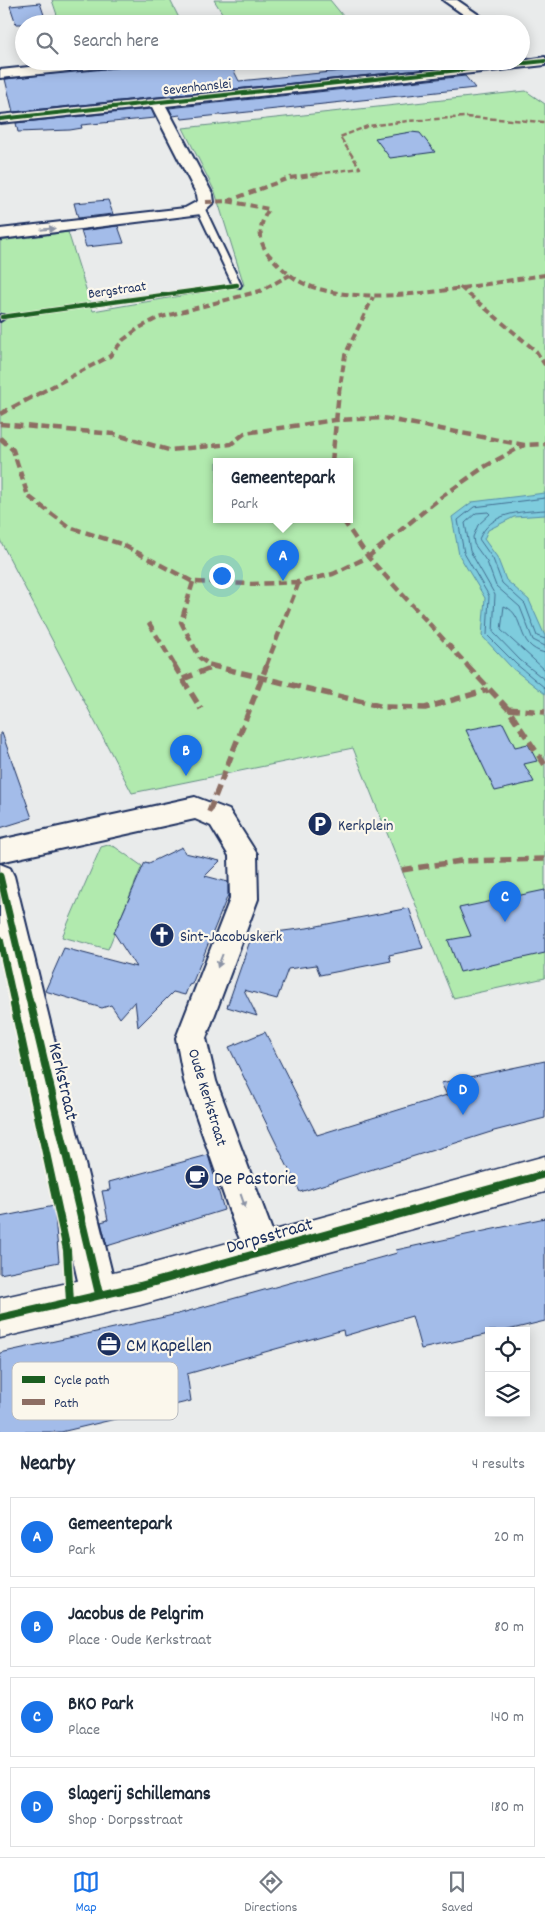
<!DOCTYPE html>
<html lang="en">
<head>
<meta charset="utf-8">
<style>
	body { margin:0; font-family:Dekko,sans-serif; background:#f6f6f7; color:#1f2937 }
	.controls { position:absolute; right:15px; bottom:15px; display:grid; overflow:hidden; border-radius:0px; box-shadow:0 2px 12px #0003 }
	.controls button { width:45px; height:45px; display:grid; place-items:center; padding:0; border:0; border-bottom:1px solid #e0e1e3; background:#fff; color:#1f2937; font:25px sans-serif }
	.you { position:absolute; left:221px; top:575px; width:18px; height:18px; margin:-12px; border:4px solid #fff; border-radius:50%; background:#1a73e8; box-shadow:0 0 0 8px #1a73e833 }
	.badge { display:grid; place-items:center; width:32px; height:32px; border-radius:50%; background:#1a73e8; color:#fff; font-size:16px; font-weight:700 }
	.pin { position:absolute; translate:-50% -41px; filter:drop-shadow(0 1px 2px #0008) }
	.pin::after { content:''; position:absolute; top:26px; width:18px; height:15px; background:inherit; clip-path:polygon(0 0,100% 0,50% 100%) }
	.popup { position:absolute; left:213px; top:458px; width:140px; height:65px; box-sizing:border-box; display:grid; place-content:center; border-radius:0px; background:#fff; filter:drop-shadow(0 1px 4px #0005); font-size:16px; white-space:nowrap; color:#747a83 }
	.popup b { font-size:19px; color:#1f2937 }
	.popup::after { content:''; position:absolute; left:50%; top:100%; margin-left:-10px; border:10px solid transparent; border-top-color:#fff }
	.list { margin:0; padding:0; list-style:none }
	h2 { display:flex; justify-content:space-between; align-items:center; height:65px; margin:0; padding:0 20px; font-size:21px }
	h2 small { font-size:16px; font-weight:400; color:#747a83 }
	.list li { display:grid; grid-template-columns:32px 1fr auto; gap:15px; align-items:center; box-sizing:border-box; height:80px; margin:0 10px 10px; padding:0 10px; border:1px solid #e0e1e3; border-radius:0px }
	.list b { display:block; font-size:19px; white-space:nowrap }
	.list p { margin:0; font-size:16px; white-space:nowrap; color:#747a83 }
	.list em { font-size:16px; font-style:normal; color:#747a83 }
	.icon { flex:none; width:28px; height:28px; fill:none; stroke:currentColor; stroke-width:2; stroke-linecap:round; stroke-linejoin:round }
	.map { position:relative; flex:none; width:545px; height:1432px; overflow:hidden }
	.search { position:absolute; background:#fff; box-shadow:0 2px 12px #0003; left:15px; right:15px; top:15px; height:55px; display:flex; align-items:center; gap:12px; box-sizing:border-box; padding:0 18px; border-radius:28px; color:#747a83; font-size:19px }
	.sheet { height:425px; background:#fff }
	nav { display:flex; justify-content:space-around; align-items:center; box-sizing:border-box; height:70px; border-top:1px solid #e0e1e3; background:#fff; font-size:14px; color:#747a83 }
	nav a { display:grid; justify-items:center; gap:2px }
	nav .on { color:#1a73e8 }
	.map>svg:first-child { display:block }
	.green { fill:#b1eaae; stroke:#668c86; fill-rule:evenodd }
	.water { fill:#7eccdd; stroke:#568daa }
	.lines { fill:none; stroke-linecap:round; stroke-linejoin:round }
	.shore { stroke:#436e91; stroke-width:1 }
	.building { fill:#a3bce9; stroke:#1b2f5e }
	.lane-casing { stroke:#1b2f5e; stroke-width:4 }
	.street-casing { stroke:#1b2f5e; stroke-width:4 }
	.primary-casing { stroke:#1b2f5e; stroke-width:3 }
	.lane { fill:#fbf7ec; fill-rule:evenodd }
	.street { fill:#fbf7ec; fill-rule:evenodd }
	.primary { fill:#fbf7ec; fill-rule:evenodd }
	.quiet-far3 { stroke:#8d6e63; stroke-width:2.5; stroke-dasharray:5.5 2.5; stroke-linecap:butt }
	.quiet-far2 { stroke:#8d6e63; stroke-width:4; stroke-dasharray:7 4; stroke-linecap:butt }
	.quiet-far1 { stroke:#8d6e63; stroke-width:4.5; stroke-dasharray:9 4.5; stroke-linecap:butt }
	.quiet { stroke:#8d6e63; stroke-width:5.5; stroke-dasharray:11 5.5; stroke-linecap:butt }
	.cycleway-far3-casing { stroke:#fbf7ec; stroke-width:5.5 }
	.cycleway-far2-casing { stroke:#fbf7ec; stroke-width:6 }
	.cycleway-far1-casing { stroke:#fbf7ec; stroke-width:10 }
	.cycleway-casing { stroke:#fbf7ec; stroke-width:11 }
	.cycleway-far3 { stroke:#1b5e20; stroke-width:4 }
	.cycleway-far2 { stroke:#1b5e20; stroke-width:4.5 }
	.cycleway-far1 { stroke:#1b5e20; stroke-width:7 }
	.cycleway { stroke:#1b5e20; stroke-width:8 }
	.oneway { fill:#8b93a5 }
	.labels { text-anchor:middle; stroke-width:4.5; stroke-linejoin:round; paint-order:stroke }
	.far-street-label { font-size:14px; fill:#1b2f5e; stroke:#fbf7ec }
	.poi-label { font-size:16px; fill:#1b2f5e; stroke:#fbf7ec; text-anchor:start }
	.street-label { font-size:16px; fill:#1b2f5e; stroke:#fbf7ec }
	.near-street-label { font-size:19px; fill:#1b2f5e; stroke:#fbf7ec }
	.near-poi-label { font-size:19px; fill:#1b2f5e; stroke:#fbf7ec; text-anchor:start }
	.key { fill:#fbf7ec; stroke:#b8bbc1; stroke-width:1 }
	.key-label { font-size:14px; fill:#1b2f5e }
</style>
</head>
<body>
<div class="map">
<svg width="545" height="1432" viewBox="0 0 545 1432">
	<rect width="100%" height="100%" fill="#e9ebeb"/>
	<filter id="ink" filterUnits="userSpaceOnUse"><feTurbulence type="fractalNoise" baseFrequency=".02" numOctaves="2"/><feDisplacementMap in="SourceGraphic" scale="10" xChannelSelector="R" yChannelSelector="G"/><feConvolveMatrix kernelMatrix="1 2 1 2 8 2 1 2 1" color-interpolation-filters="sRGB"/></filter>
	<g filter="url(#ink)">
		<path class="green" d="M52,0H170L182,24H60Z
			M214,0H330L348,22L229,24Z
			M526,91L545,104V978L453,998L353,748L132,793L0,540V241L68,232L93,311L244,285L215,192L183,128ZM217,462H349V520H217Z
			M108,845L115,847L142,866L108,949L62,937L101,847Z"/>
		<path class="water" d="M545,493V515L514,517L488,530L484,539L497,557L506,580L529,600L545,636V694L512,668L482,636L485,598L459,555L452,517L472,502Z"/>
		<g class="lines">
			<path class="shore" d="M545,498L474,507L458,520L464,553L489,596L487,635L516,664L545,688
				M545,510C518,512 491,512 479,539L493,559L502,583L525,604L537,636L545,639
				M545,646L533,640L520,607L496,586L487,562L474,544L473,537L478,525L490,514L488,512L476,513L465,523L470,551L495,595L493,632L520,660L545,680
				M545,653C514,646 527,615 504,606L501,630L545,670"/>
		</g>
		<path class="building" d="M40,3L47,24H16L10,6Z
			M169,61H229L239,81L443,61H454L457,66L13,112L5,79Z
			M465,76L475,88L182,119L180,115L173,116L169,108Z
			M151,109L155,118L81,125L82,128L70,130L18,132L16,123Z
			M411,132L420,133L435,152L390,158L375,138Z
			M108,200L113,214L78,218L74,203Z
			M118,226L124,243L86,247L81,231Z
			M503,723L515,747L528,744L537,761L524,764L534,782L495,791L466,730Z
			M0,733H2L32,818L0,828Z
			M182,847L185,853L220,861L205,876L228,882V895L192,984L189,985L185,995L173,992L138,1027L135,1001L120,1018L111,1005L102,1008L45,991L64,948L136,967L114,933L145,862L149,863Z
			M545,890V953L460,972L448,940L471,936L459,908Z
			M409,908L423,948L389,955L391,961L320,975L316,965L288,969L277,999L244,990L257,1016L227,1007L252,935L307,928Z
			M265,1032L317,1135L447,1095L441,1083L545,1061V1118L494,1131L300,1192L229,1047Z
			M208,1155L224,1210L107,1246L101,1222L108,1220L102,1191L110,1190L109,1182Z
			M54,1206L59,1262L0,1274V1217Z
			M545,1218V1321L504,1331H489V1334L421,1349L412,1316L344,1336L343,1330L187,1374L191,1401L61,1432H0V1353L178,1314L397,1253L396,1250Z"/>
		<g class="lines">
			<defs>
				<path id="lane" d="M197,205L204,207L241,285L240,287L233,285L196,207Z
					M0,315H5L6,317L0,321Z"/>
				<path id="street" d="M443,0H457L492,24H477Z
					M545,57V65L166,106L213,195L214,202L201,214L0,239V229L185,208L198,201L197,195L152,107L0,123V115L521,61Z
					M87,61H137L130,65L0,78V70Z
					M195,797L229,810L257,854L258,899L206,1038L216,1081L280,1252L275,1264L263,1269L251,1264L236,1230L184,1081L176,1038L230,899L229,856L211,826L195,819L0,862V840Z
					M0,864L10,868L14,876L117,1294L111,1306L99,1312L87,1306L81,1294L0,937Z"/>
				<path id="primary" d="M545,1156V1192L140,1305L0,1338V1298L140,1267Z"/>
			</defs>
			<use href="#lane" class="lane-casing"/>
			<use href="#street" class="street-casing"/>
			<use href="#primary" class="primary-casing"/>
			<use href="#lane" class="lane"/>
			<use href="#street" class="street"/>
			<use href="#primary" class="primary"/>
			<path class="quiet-far3" d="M310,175L360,168L340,137L368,126L408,121L465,117L545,122"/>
			<path class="quiet-far2" d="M228,201L289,178L319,174
				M206,202L227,201L269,209C258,225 257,243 271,257C282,269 293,279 307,285C370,310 478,284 545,275
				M460,287L536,351L545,365
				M40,393L110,356L123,340L139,328L158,318L260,291L290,275
				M339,393L345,355L373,297"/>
			<path class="quiet-far1" d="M0,414L42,392
				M0,424L114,434L169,450L231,444L245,433L335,420L383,418L524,445L545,444
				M0,438L13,450L28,496L69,527L121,544L193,582L252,584L299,582L333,574L368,557L440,498L484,467L524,445
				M332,462L339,392
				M343,520L368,557L468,666
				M193,582L181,622L200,658L211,666
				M149,623L175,666
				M266,666L299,582"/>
			<path class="quiet" d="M174,665L201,709
				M209,665L384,707L425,708L488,690
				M467,665L508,709L545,765
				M183,679L213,667
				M508,709L545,712
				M209,812L267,665
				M402,870L461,861L545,859"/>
			<defs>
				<path id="cycleway-far3" d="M0,119L545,61"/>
				<path id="cycleway-far2" d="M2,317L237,285"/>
				<path id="cycleway-far1" d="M0,876L31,1007
					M0,939L15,1007"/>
				<path id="cycleway" d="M14,1005L67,1250L70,1302
					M31,1005L99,1294
					M0,1318L140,1286L545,1174"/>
			</defs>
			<use href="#cycleway-far3" class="cycleway-far3-casing"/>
			<use href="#cycleway-far2" class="cycleway-far2-casing"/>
			<use href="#cycleway-far1" class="cycleway-far1-casing"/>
			<use href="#cycleway" class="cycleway-casing"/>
			<use href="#cycleway-far3" class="cycleway-far3"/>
			<use href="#cycleway-far2" class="cycleway-far2"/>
			<use href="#cycleway-far1" class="cycleway-far1"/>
			<use href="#cycleway" class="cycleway"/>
		</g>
		<defs><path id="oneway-solid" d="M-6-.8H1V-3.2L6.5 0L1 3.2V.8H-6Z" transform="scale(1.25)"/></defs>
		<g class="oneway">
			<use href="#oneway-solid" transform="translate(48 229) rotate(-6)"/>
			<use href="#oneway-solid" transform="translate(220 961) rotate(111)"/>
			<use href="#oneway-solid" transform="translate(243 1201) rotate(71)"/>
		</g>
	</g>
	<defs>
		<symbol id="parking-disc" viewBox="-11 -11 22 22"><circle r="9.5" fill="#1b2f5e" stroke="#fbf7ec"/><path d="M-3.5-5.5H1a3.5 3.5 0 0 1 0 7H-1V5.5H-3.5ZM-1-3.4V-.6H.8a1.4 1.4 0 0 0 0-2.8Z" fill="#fff"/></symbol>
		<symbol id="church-disc" viewBox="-11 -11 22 22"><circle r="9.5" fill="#1b2f5e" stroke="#fbf7ec"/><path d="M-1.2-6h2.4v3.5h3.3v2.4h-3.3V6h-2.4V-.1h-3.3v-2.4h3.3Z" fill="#fff"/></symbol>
		<symbol id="cafe-disc" viewBox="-11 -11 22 22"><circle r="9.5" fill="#1b2f5e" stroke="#fbf7ec"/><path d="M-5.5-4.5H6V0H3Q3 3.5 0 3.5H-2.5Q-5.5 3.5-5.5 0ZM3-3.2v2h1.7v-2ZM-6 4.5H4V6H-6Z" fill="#fff"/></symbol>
		<symbol id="office-disc" viewBox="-11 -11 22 22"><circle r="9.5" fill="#1b2f5e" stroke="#fbf7ec"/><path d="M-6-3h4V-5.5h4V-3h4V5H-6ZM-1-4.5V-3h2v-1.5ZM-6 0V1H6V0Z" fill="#fff"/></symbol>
	</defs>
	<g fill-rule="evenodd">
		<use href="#parking-disc" x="306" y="810" width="28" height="28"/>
		<use href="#church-disc" x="148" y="921" width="28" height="28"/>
		<use href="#cafe-disc" x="183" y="1163" width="28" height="28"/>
		<use href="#office-disc" x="95" y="1330" width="28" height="28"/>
	</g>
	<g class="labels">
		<g class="far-street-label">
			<text transform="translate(197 86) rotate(-6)" y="5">Sevenhanslei</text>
			<text transform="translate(117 289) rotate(-8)" y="5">Bergstraat</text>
		</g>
		<g class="poi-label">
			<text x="338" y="830">Kerkplein</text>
			<text x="180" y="941">Sint-Jacobuskerk</text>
		</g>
		<g class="street-label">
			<text transform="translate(209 1097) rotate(73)" y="6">Oude Kerkstraat</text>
		</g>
		<g class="near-street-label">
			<text transform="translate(65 1081) rotate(77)" y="7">Kerkstraat</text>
			<text transform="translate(269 1234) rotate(-16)" y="7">Dorpsstraat</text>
		</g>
		<g class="near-poi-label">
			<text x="214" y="1184">De Pastorie</text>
			<text x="126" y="1351">CM Kapellen</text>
		</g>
	</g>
	<rect x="12" y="1362" width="166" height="58" rx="8" class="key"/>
	<rect x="22" y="1376" width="23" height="7" fill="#1b5e20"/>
	<rect x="22" y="1399" width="23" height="6" fill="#8d6e63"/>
	<g class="key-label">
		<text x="54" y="1384">Cycle path</text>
		<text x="54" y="1407">Path</text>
	</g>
</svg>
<div class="controls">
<button><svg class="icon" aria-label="locate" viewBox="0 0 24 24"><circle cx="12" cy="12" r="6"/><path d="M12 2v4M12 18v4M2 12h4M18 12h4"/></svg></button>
<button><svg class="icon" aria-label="layers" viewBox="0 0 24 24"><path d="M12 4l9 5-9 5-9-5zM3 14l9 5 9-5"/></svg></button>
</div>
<div class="you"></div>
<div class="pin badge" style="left:283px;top:581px">A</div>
<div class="popup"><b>Gemeentepark</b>Park</div>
<div class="pin badge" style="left:186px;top:776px">B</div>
<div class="pin badge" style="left:505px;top:922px">C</div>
<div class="pin badge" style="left:463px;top:1115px">D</div>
<div class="search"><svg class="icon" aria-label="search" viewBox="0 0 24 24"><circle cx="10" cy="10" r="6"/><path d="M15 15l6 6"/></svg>Search here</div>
</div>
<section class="sheet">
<h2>Nearby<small>4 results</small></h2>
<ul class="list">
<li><span class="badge">A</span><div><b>Gemeentepark</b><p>Park</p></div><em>20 m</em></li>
<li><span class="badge">B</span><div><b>Jacobus de Pelgrim</b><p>Place · Oude Kerkstraat</p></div><em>80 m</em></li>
<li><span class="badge">C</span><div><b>BKO Park</b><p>Place</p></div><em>140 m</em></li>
<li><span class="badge">D</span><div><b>Slagerij Schillemans</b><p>Shop · Dorpsstraat</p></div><em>180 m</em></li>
</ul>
</section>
<nav>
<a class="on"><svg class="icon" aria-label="map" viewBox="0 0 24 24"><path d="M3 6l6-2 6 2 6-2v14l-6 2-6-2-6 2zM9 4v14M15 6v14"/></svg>Map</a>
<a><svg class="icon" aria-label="directions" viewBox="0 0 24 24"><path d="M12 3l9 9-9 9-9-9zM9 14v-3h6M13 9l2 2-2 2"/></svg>Directions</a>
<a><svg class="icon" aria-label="saved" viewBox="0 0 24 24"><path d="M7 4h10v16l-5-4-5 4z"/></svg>Saved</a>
</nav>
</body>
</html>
